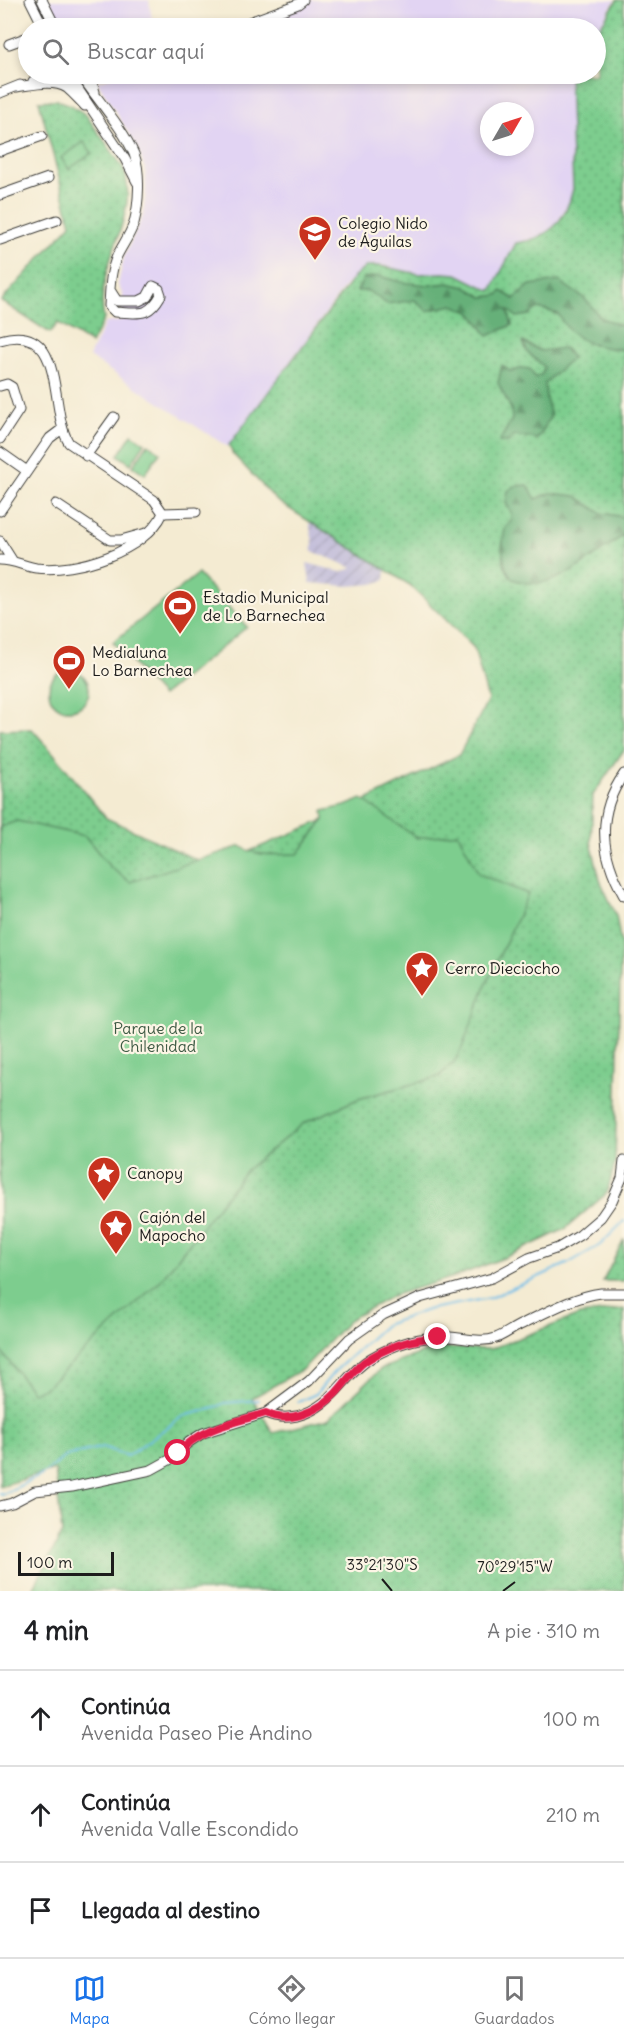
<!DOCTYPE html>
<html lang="es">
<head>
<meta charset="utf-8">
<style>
	body { margin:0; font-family:Delius,sans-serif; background:#f2f2f2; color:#202124 }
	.compass { position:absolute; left:480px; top:102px; width:54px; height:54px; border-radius:50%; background:#fff; box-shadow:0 3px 9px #0003; rotate:51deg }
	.scale { position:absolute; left:18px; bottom:15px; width:96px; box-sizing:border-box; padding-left:6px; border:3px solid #1c1c1c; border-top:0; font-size:16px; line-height:21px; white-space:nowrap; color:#1c1c1c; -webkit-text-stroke:4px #fcf5e5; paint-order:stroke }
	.stop { position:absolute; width:18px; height:18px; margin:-14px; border:4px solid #e11d48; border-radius:50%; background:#fff }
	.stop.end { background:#e11d48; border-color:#fff; box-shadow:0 2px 6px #0008 }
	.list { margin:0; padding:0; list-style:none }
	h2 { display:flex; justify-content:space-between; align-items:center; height:78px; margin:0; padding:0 24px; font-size:26px }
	h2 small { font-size:20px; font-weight:400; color:#757577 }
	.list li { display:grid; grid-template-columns:39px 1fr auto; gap:18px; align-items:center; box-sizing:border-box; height:96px; padding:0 24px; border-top:2px solid #e0e0e0 }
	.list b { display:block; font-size:22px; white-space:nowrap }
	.list p { margin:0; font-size:20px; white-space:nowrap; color:#757577 }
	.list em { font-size:20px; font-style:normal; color:#757577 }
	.icon { flex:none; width:33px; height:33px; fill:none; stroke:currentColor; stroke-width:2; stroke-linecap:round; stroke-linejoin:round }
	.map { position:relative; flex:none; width:624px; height:1591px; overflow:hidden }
	.search { position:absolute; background:#fff; box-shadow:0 3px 9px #0003; left:18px; right:18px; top:18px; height:66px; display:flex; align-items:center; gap:15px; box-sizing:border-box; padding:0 21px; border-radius:33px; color:#757577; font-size:22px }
	.sheet { height:366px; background:#fff }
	nav { display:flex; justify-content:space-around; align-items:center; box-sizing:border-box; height:84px; border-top:2px solid #e0e0e0; background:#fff; font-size:16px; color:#757577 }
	nav a { display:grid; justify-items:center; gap:3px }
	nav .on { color:#1a73e8 }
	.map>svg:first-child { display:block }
	.built { fill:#e2d4f3; fill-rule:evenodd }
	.industrial { fill:url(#industrial-furrows) }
	.grass { fill:url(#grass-dots); stroke:#4c7455; stroke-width:1.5 }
	.forest { fill:url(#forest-firs); stroke:#41664a; stroke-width:1.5 }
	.park { fill:#7dcd8e; stroke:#4c7455; stroke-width:1.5 }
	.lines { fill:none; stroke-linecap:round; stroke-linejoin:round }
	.stream { stroke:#6ebee9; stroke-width:2 }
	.minor-casing { stroke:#3c3b37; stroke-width:11 }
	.minor { stroke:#fff; stroke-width:9 }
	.route { stroke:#e11d48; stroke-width:8 }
	.ticks { fill:none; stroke:#1c1c1c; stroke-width:2 }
	.labels { text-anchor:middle; stroke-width:4.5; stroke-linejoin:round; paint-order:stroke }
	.poi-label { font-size:16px; fill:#1c1c1c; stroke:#fcf5e5; text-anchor:start }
	.park-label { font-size:16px; fill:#3e5a44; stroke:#fcf5e5 }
	.ticks-label { font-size:15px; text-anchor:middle; fill:#1c1c1c; stroke:#fcf5e5; stroke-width:4.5; stroke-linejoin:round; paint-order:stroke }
</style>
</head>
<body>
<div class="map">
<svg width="624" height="1591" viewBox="0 0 624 1591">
	<defs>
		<pattern id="industrial-furrows" width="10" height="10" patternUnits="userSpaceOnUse" patternTransform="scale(1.5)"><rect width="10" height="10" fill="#c5c0da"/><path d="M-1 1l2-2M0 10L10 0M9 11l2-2" fill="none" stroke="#a9a4ba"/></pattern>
		<pattern id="grass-dots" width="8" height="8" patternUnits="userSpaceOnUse" patternTransform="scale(1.5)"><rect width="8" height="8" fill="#7dcd8e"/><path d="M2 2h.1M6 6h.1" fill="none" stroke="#6baf7a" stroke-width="1.8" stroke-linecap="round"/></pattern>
		<pattern id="forest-firs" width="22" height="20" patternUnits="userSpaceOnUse" patternTransform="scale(1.5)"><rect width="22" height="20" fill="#66b079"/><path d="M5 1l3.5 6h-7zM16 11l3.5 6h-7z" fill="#538e62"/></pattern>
	</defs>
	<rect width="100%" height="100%" fill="#fcf5e5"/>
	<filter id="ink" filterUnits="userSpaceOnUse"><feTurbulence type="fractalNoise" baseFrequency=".0167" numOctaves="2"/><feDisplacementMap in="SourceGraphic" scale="12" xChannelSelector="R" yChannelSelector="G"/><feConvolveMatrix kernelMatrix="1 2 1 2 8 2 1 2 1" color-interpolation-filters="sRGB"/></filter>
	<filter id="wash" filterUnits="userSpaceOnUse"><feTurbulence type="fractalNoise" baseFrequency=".008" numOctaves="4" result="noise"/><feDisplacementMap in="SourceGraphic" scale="24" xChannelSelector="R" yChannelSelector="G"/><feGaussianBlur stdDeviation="1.35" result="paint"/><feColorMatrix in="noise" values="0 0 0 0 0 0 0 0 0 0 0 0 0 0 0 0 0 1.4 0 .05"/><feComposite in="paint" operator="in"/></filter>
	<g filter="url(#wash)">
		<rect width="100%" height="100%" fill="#f4ebd2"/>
		<path class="built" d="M49,0H149L153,25L141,28H63Z
			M311,0H615L596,32V28H242Z
			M126,74H570L572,189L569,203L556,224L545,233L531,240L516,244L491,291L453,273L418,274L381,265L369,266L357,274L346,285L228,447L89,357L105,323L121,321L122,293L118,285L124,257L143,215L146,191L145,170L137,147L97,81ZM489,111H525V147H489Z"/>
		<path class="industrial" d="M309,522L386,570L385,580L373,584L348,586L310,583L307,563L341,572L353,568L312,551L313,543Z"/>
		<path class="grass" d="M617,0H624V750L593,795L591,842L600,880L616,915L621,944L615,1163L607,1193L565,1229L506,1257L457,1276L394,1295L350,1319L303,1369L252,1398L273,1433L328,1419L381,1369L434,1348L490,1349L580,1315L624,1309V1591H32L62,1533L55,1470L0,1486V730L32,729L54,754L106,818L212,867L338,814L459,755L488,700L474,648L443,617L410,585L277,501L233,454L229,445L354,277L367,266H380L419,274L443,273L457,274L491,291L516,243C549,239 566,221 573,189L569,74H596V33Z
			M57,100L71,105L86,115L122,166C144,215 92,265 104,319L91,344L58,323L50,333L1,301L71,224L39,101Z
			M624,1239V1281H603Z"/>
		<path class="forest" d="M379,276L401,282L428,285L448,283L466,287L483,297L498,295L502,291L514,299L530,285L559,281L585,299L601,318L624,326V350C594,347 572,342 558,314L538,308L529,315L517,317L508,310L512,325L488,336L472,313L453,305L427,311L415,300L387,304L368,291H357L364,278Z
			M523,342L541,351L564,348L572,358L545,383L546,398L551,416C545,424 544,432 537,439L514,436L508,442H499L512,419L511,409L498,383L502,365L511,372L522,368L530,369L535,378L542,374L544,367L527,352Z
			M528,485L536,499L551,493L576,496L601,513L624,517V535C598,552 564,585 531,583C525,583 518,581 512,579L505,567L502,547L505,528L512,520V514L506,503L508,491L515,486Z"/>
		<path class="park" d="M84,142L92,153L69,169L61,158Z
			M132,434L145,443L131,464L118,455Z
			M148,444L160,452L145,474L133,466Z
			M198,574L247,627L162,696L113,642Z
			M49 690a20 20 0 1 1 40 0a20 20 0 1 1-40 0Z
			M362,799L417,838L458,833L479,874L528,894L486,985L462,1048L454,1062L438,1077L358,1099L304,1123L246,1170L160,1281L47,1386L33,1393L0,1349V827L17,821L85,836L110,867L130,882L241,846C255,858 280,854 298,854L324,820L323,811L345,806Z"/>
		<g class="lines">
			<path class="stream" d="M298,1402L316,1394L334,1372L385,1325L430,1309L490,1298L536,1278L569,1263L600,1245L624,1221
				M0,1493L3,1494L42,1475L66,1456L103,1447L127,1456L183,1416L215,1408L224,1403L259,1400"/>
		</g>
	</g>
	<g filter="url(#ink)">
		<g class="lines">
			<defs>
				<path id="minor" d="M30,0L44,28
					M42,0L56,28
					M233,28L298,4L303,0
					M9,44L28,37
					M68,74L125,159L137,182
					M80,74C96,98 123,128 134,154C141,172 139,204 134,223C130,235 123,244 117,256C110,272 110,289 109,306L115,312C139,313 148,318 161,295L159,289L153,286L147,297L139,301H117L110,290
					M88,74L100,75L112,74
					M93,75L92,83L95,92
					M33,81L56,74
					M17,87C32,85 53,79 67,88C73,93 79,100 85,106
					M0,93L20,85
					M0,151L42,136
					M0,195L48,178
					M0,240L57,220
					M0,340C68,320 48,411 69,443L154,500L163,513
					M0,386L7,384L12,387L19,410L0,439
					M0,452L27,471
					M86,456L114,417
					M56,504L110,540H121L146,533
					M0,511L50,438L62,429
					M163,513L196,512
					M0,541L12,560
					M0,560C13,560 24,566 36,568C76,573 146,551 163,513
					M624,774C595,815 601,856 624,896
					M266,1413C276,1418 286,1418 297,1416C334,1406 342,1376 371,1358C394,1344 423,1335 450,1337C465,1338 482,1343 496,1338C504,1335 512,1329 520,1325C543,1314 575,1296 601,1293C609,1293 616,1293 624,1293
					M0,1506L12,1503L35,1491L72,1487L151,1470L171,1459L189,1442L203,1433L266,1413L309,1381L349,1339L383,1315L420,1298L492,1278L529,1258L558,1248L580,1235L601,1217L612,1201L622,1178L624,1161"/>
			</defs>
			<use href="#minor" class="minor-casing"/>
			<use href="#minor" class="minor"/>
		</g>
	</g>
	<g class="lines" filter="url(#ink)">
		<path class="route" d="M178,1453C202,1427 233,1423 266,1413C289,1425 320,1410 336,1393C346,1382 353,1371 364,1362C386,1347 411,1339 438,1337"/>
	</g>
	<path class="ticks" d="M382,1579L392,1591M503,1591L515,1582"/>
	<defs>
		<symbol id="school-pin" viewBox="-11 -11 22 30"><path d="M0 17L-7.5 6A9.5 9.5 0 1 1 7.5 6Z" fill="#c8321e" stroke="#fcf5e5"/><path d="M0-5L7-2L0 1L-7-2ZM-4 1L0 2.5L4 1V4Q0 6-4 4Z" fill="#fff"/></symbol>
		<symbol id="stadium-pin" viewBox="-11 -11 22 30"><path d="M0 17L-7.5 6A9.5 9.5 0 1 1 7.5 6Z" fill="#c8321e" stroke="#fcf5e5"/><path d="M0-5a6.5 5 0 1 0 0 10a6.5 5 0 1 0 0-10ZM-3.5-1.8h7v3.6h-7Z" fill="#fff"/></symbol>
		<symbol id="sight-pin" viewBox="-11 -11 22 30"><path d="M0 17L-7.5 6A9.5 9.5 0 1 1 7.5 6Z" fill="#c8321e" stroke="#fcf5e5"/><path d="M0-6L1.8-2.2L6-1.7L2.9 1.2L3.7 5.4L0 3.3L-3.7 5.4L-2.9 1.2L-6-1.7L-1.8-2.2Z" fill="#fff"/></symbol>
	</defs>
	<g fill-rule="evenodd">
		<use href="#school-pin" x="296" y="213" width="38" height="52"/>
		<use href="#stadium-pin" x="161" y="587" width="38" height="52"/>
		<use href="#stadium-pin" x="50" y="642" width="38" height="52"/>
		<use href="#sight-pin" x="403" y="949" width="38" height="52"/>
		<use href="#sight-pin" x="85" y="1154" width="38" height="52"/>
		<use href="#sight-pin" x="97" y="1207" width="38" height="52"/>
	</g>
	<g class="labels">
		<g class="poi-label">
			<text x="338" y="229">Colegio Nido<tspan x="338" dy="18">de Águilas</tspan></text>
			<text x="203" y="603">Estadio Municipal<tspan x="203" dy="18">de Lo Barnechea</tspan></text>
			<text x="92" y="658">Medialuna<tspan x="92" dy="18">Lo Barnechea</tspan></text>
			<text x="445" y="974">Cerro Dieciocho</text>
			<text x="127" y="1179">Canopy</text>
			<text x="139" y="1223">Cajón del<tspan x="139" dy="18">Mapocho</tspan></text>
		</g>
		<g class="park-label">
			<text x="158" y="1034">Parque de la<tspan x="158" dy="18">Chilenidad</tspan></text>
		</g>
	</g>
	<g class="ticks-label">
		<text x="382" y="1570">33°21'30"S</text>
		<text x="515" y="1572">70°29'15"W</text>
	</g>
</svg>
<svg class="compass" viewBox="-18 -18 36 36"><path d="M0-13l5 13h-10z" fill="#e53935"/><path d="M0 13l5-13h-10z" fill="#757577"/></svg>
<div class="scale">100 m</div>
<div class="stop" style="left:178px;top:1453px"></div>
<div class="stop end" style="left:438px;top:1337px"></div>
<div class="search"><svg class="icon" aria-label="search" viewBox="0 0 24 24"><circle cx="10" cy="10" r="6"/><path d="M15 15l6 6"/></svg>Buscar aquí</div>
</div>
<section class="sheet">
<h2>4 min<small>A pie · 310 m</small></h2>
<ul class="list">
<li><svg class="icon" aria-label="ahead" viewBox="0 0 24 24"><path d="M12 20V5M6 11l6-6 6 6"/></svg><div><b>Continúa</b><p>Avenida Paseo Pie Andino</p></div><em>100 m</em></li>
<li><svg class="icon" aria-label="ahead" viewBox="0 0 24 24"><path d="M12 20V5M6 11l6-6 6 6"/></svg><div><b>Continúa</b><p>Avenida Valle Escondido</p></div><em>210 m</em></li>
<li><svg class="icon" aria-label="arrive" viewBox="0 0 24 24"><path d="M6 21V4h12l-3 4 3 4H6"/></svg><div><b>Llegada al destino</b></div></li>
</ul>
</section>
<nav>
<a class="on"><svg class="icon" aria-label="map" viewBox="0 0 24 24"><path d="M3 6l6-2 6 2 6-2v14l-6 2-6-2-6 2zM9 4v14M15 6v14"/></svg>Mapa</a>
<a><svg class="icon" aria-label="directions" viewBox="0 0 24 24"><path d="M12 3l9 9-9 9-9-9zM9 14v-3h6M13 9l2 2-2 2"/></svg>Cómo llegar</a>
<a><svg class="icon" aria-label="saved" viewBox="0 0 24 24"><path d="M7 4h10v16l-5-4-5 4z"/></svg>Guardados</a>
</nav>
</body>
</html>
